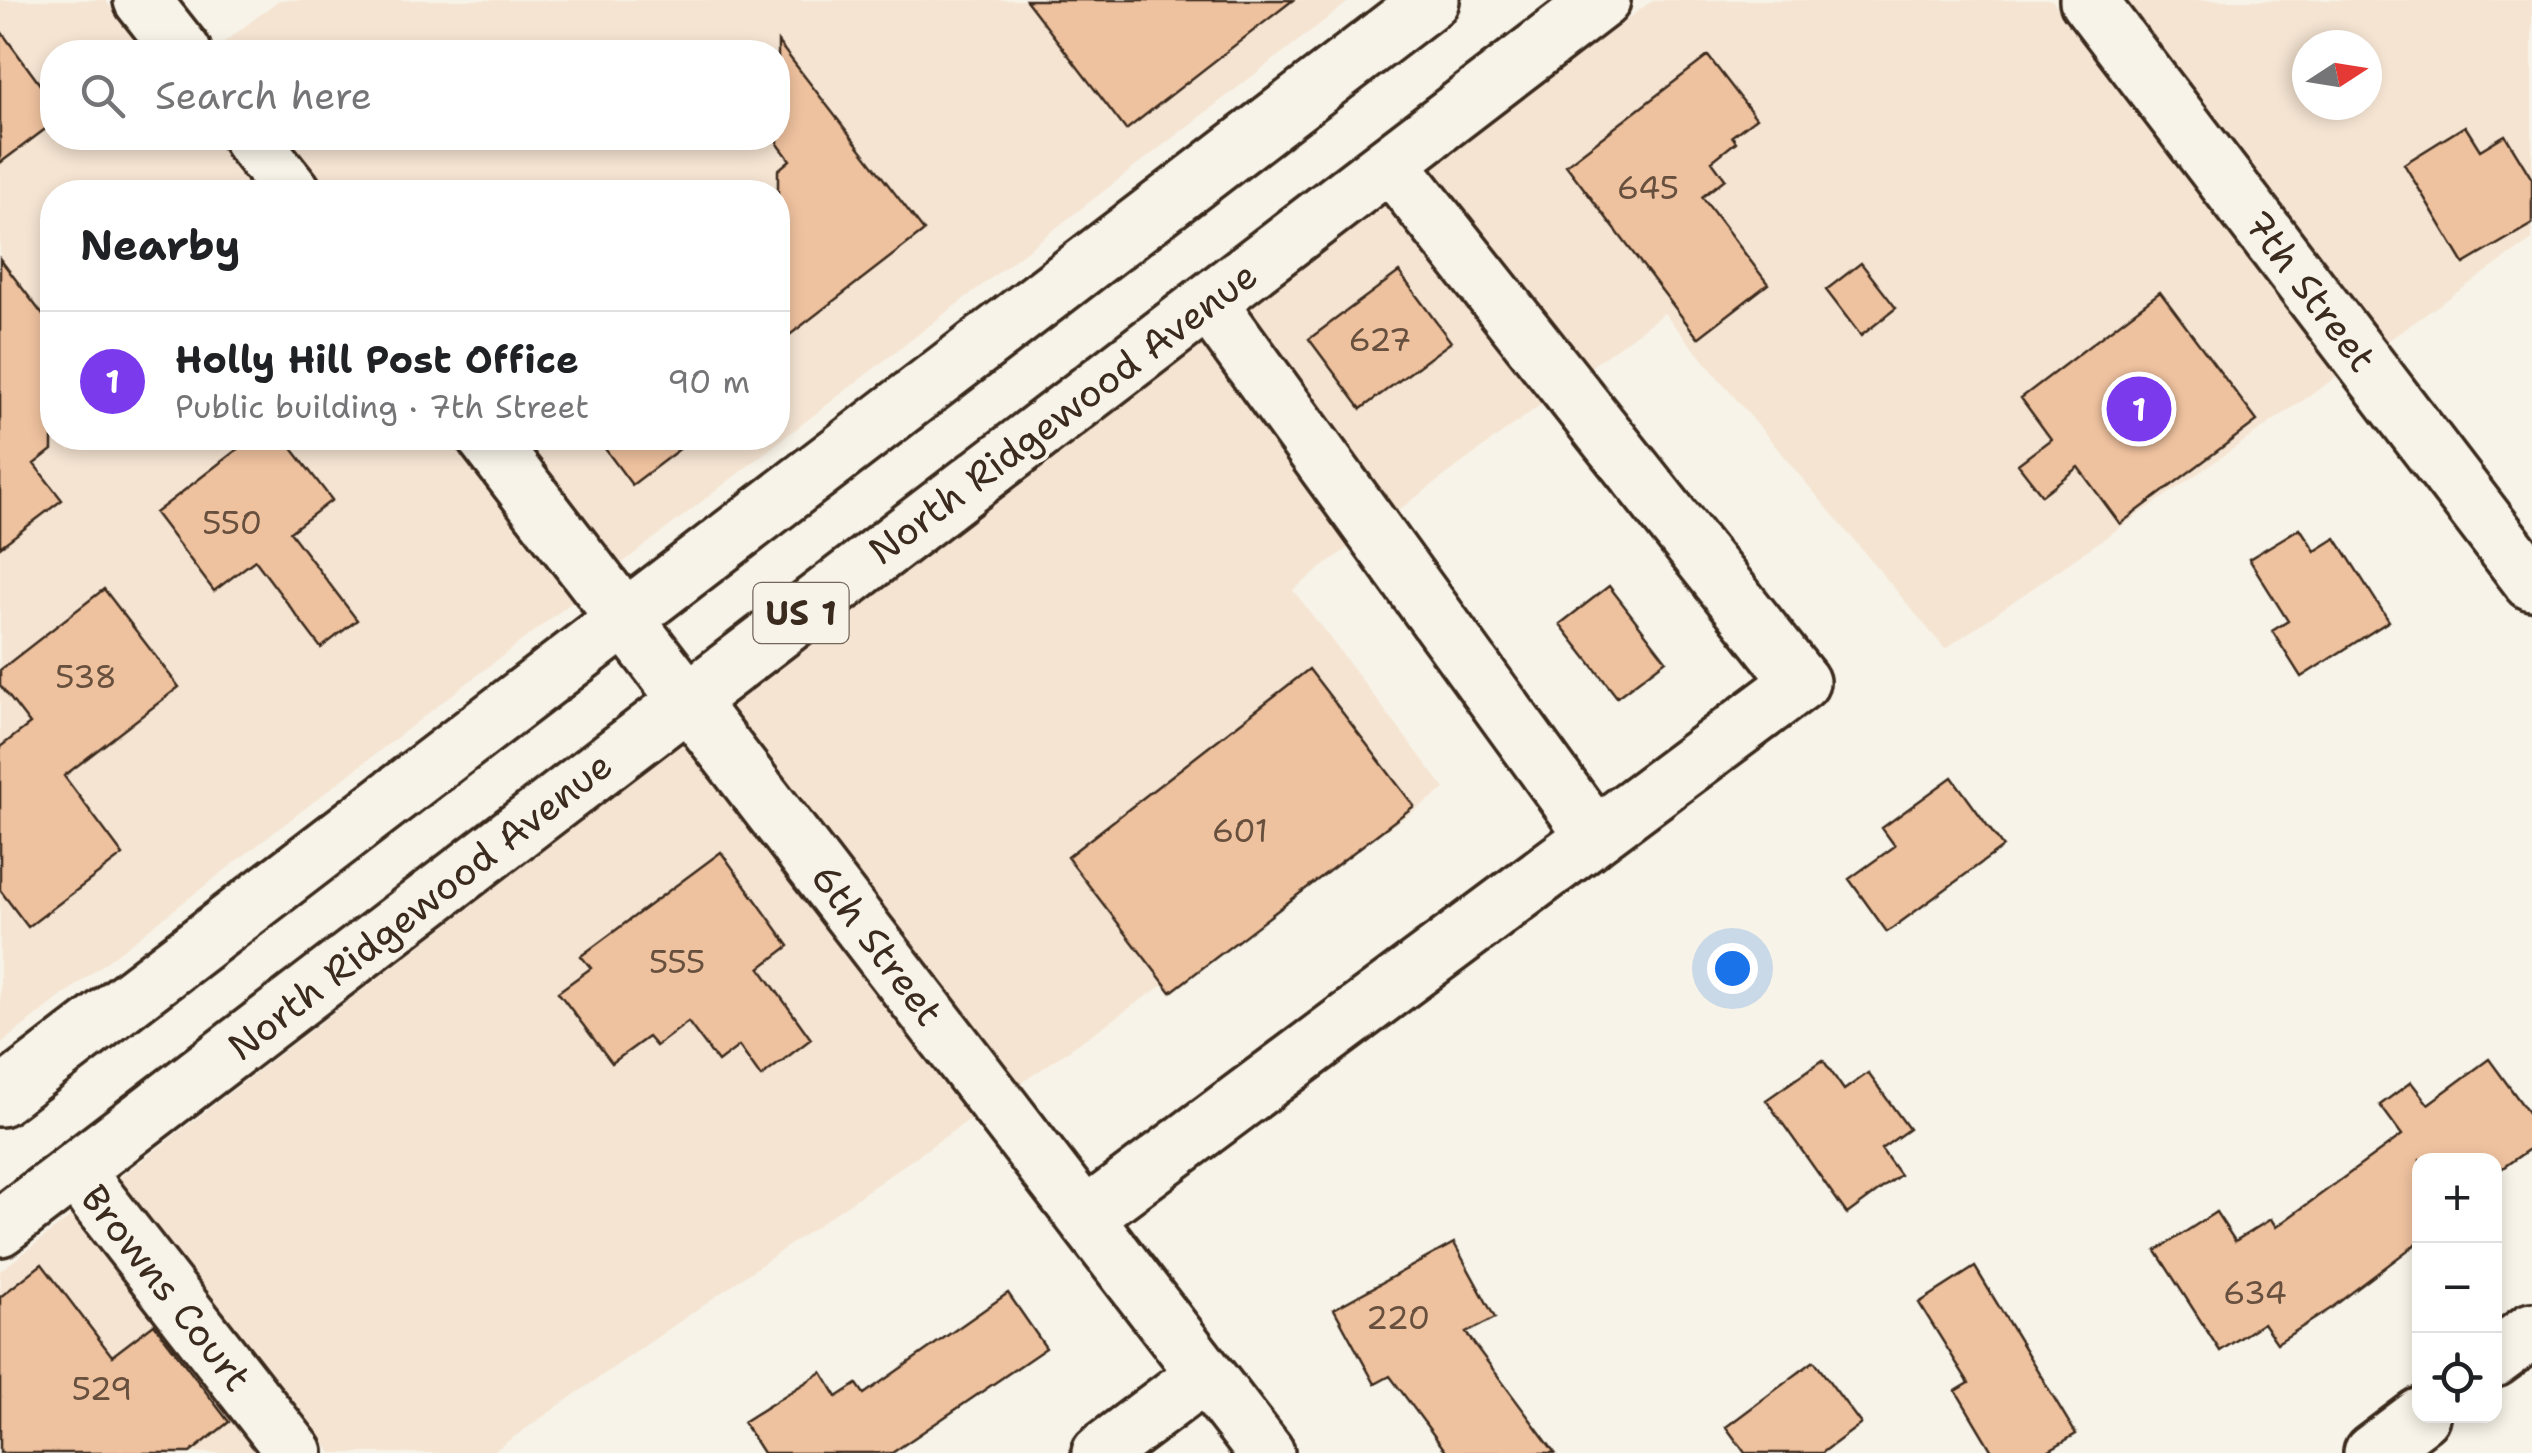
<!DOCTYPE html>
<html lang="en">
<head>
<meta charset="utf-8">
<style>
	body { margin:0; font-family:"Shantell Sans",sans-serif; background:#f2f2f2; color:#202124 }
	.controls { position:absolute; right:30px; bottom:30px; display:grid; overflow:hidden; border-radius:20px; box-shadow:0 5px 15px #0003 }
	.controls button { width:90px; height:90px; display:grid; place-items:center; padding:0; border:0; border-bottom:2px solid #e0e0e0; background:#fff; color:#202124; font:50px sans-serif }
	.compass { position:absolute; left:2292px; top:30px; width:90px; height:90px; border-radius:50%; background:#fff; box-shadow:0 5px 15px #0003; rotate:78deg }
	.you { position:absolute; left:1732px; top:968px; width:35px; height:35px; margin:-25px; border:8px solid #fff; border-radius:50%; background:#1a73e8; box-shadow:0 0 0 15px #1a73e833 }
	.badge { display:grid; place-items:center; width:65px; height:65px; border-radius:50%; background:#7c3aed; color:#fff; font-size:32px; font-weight:700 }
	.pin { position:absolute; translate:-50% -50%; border:5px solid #fff; box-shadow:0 2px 10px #0006 }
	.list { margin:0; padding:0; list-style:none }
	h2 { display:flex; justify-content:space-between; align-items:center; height:130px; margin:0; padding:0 40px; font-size:42px }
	h2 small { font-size:32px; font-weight:400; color:#757577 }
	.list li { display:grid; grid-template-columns:65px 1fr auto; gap:30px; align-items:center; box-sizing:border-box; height:140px; padding:0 40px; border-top:2px solid #e0e0e0 }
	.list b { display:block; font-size:38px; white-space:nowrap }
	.list p { margin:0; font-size:32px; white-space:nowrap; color:#757577 }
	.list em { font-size:32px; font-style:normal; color:#757577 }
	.icon { flex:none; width:55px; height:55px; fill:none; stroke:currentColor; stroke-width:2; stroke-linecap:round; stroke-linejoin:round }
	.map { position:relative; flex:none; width:2532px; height:1453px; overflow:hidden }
	.search { position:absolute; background:#fff; box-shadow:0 5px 15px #0003; left:40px; top:40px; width:750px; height:110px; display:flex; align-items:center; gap:25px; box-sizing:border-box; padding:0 35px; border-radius:40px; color:#757577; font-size:38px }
	.panel { position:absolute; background:#fff; box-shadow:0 5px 15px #0003; left:40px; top:180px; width:750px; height:270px; border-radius:40px }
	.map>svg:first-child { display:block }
	.built { fill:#f5e4d2; fill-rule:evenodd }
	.building { fill:#efc29f; stroke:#3b2a1e; stroke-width:2.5 }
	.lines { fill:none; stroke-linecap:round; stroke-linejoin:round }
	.minor-casing { stroke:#3b2a1e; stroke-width:62 }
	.major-casing { stroke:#3b2a1e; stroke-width:62 }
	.minor { stroke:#f7f3e8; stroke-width:55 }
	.major { stroke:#f7f3e8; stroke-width:55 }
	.labels { text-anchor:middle; stroke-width:8; stroke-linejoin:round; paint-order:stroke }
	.number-label { font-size:32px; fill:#68503e }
	.shield { fill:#f7f3e8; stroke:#73665b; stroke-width:2.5 }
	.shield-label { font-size:35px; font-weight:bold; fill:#3b2a1e }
	.street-label { font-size:38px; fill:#3b2a1e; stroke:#f7f3e8 }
</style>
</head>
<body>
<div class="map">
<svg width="2532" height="1453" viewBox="0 0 2532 1453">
	<rect width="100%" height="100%" fill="#f7f3e8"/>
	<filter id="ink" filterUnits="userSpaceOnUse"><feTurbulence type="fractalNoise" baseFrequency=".01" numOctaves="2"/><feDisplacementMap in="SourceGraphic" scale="20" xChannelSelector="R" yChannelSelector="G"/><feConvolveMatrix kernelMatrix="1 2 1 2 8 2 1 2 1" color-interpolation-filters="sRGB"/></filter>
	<g filter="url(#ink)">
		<path class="built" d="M0,0H105L146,52H52V138H213L256,192H52V438H449L576,599L0,1044Z
			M279,0H1351L621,564L522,438H778V192H330L287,138H778V52H220L217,48Z
			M1653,0H2052L2338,376L1945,649L1664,313L1589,368L1430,168Z
			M2124,0H2532V240L2386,342ZM2307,45H2367V105H2307Z
			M1384,203L1543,403L1396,512L1248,307Z
			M1202,343L1349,547L1293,590L1445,789L1020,1084L731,706Z
			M685,741L973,1117L491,1453H332L118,1179Z
			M73,1215L259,1453H56L0,1368V1271Z"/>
		<path class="building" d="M1026,0H1293L1126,130Z
			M0,30L52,101V124L0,163Z
			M778,42L924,231L778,344V170L790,160L778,144Z
			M1708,56L1756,118L1732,136L1736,142L1712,161L1725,179L1702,197L1768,284L1698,338L1566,165Z
			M2465,126L2480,150L2505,135L2532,179V224L2464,264L2404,164Z
			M0,259L52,327V450L34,464L62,500L0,547Z
			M1861,263L1896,308L1861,336L1826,290Z
			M1399,272L1451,342L1361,409L1309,339Z
			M2160,292L2257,421L2120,524L2078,467L2042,495L2018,464L2051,439L2021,398Z
			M252,438H284L332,500L290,532L357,620L321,648L255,560L214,591L155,513Z
			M597,438H694L632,485Z
			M2300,528L2315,551L2336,538L2389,621L2301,677L2272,631L2288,621L2249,559Z
			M1609,586L1666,660L1617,697L1560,624Z
			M104,589L179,687L64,776L123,855L28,927L0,890V747L30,724L0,685V670Z
			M1309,669L1414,806L1171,992L1067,857Z
			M1952,777L2003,847L1887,932L1849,879L1895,846L1882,828Z
			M721,852L789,946L760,968L811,1039L761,1077L739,1046L718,1062L688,1022L656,1046L648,1037L612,1063L558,992L591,968L581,956Z
			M2489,1059L2532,1118V1147L2494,1174V1160H2420V1241L2330,1309L2277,1343L2263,1323L2220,1351L2156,1251L2216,1212L2235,1241L2271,1219L2276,1227L2402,1135L2380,1105L2411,1082L2428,1104Z
			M1823,1060L1844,1090L1868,1073L1909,1129L1881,1149L1900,1175L1847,1214L1766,1100Z
			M1454,1243L1495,1318L1466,1333L1555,1453H1447L1390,1376L1375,1384L1334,1309Z
			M42,1264L112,1356L154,1324L229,1422L190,1453H0V1297Z
			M1975,1267L2076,1434L2044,1453H1993L1956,1391L1969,1383L1919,1303Z
			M1008,1293L1046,1348L892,1453H763L743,1422L822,1372L837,1397L857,1384L864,1394Z
			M1814,1361L1861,1424L1822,1453H1745L1726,1427Z"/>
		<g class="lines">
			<defs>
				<path id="minor" d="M142,0L183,52
					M2088,0L2532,582
					M250,138L293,192
					M1208,302L1595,836
					M486,438L1266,1453
					M75,1171L295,1453
					M1085,1217L1801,682L1390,163
					M2494,1359L2532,1331
					M1100,1453L1205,1374
					M2372,1453L2421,1416"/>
				<path id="major" d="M0,1098L1431,0
					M0,1228L1602,0"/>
			</defs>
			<use href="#minor" class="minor-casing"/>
			<use href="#major" class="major-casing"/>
			<use href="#minor" class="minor"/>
			<use href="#major" class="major"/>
		</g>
	</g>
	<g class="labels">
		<g class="number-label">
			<text x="1648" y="199">645</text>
			<text x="1380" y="351">627</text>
			<text x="232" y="534">550</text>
			<text x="86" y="688">538</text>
			<text x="1240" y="842">601</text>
			<text x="677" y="973">555</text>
			<text x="2255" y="1304">634</text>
			<text x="1398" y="1329">220</text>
			<text x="102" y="1400">529</text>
		</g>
		<rect class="shield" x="753.5" y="583" width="95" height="60" rx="8"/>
		<g class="shield-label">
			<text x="801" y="625">US 1</text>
		</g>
		<g class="street-label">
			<text transform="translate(2310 291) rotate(53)" y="13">7th Street</text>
			<text transform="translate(1063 413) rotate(-37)" y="13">North Ridgewood Avenue</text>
			<text transform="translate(420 906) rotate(-38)" y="13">North Ridgewood Avenue</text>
			<text transform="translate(877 945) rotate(53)" y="13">6th Street</text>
			<text transform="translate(166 1288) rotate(52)" y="13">Browns Court</text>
		</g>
	</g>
</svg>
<div class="controls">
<button>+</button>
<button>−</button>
<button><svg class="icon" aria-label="locate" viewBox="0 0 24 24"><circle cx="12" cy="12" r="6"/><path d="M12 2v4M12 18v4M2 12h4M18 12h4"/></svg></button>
</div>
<svg class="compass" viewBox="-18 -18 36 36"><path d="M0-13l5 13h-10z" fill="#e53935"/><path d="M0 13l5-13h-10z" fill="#757577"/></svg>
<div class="you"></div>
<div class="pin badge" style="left:2139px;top:409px">1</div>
<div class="search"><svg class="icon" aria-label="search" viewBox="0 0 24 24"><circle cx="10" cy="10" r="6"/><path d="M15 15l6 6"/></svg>Search here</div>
<section class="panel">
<h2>Nearby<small></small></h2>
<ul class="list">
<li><span class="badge">1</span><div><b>Holly Hill Post Office</b><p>Public building · 7th Street</p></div><em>90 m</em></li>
</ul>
</section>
</div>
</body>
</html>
